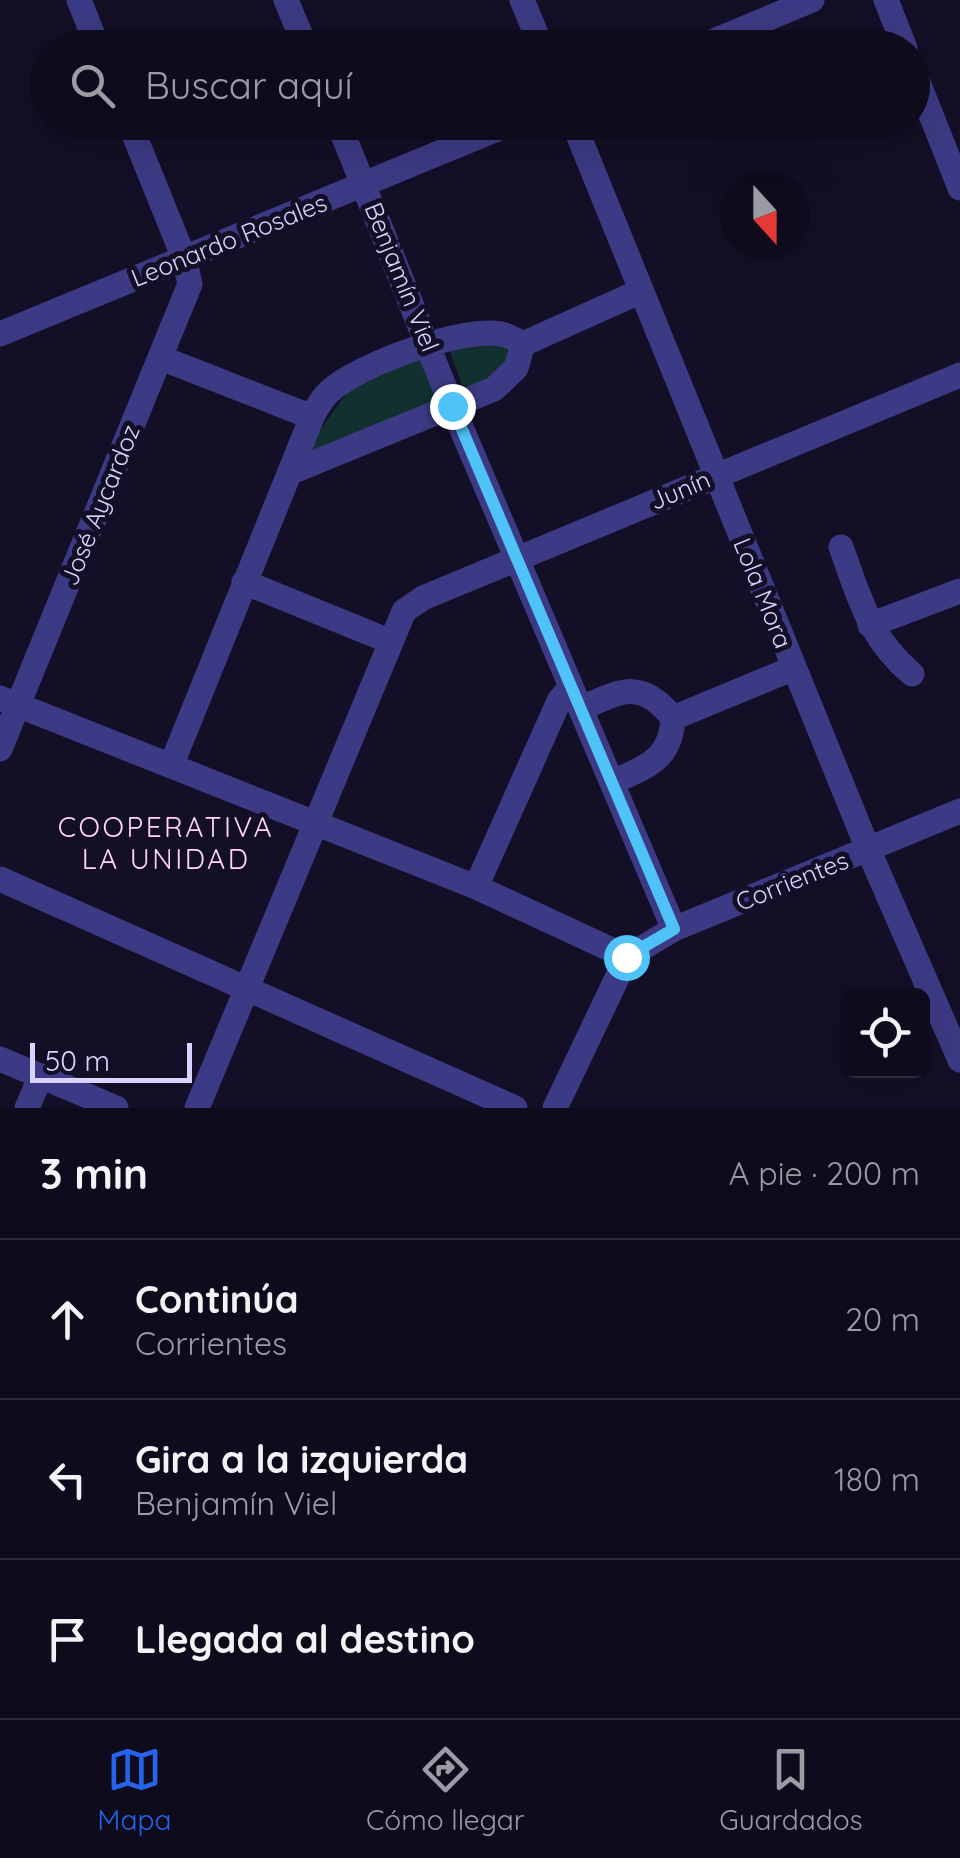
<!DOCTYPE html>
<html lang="es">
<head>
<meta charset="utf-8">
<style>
	body { margin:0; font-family:Quicksand,sans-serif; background:#1c1929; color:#f1f3f6 }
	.controls { position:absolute; right:30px; bottom:30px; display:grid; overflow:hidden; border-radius:15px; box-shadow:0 10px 40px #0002 }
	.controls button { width:90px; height:90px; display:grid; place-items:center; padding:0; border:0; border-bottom:2px solid #2e2b3b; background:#0e0b1c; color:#f1f3f6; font:50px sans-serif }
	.compass { position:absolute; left:720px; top:170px; width:90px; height:90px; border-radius:50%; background:#0e0b1c; box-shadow:0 10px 40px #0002; rotate:159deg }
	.scale { position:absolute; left:30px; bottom:25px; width:162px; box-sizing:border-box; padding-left:10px; border:5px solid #d9d4ff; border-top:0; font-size:28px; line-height:35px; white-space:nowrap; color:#d9d4ff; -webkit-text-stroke:8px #130f26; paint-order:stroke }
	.stop { position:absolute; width:30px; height:30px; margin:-22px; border:8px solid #4fc3f7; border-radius:50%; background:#fff }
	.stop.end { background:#4fc3f7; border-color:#fff; box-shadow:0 2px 10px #0008 }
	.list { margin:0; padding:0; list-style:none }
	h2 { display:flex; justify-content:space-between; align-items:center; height:130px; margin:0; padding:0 40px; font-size:42px }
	h2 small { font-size:32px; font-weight:400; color:#9b9ba3 }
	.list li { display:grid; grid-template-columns:65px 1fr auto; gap:30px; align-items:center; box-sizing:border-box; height:160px; padding:0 40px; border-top:2px solid #2e2b3b }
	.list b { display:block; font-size:38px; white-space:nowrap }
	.list p { margin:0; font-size:32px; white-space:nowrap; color:#9b9ba3 }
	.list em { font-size:32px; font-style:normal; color:#9b9ba3 }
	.icon { flex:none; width:55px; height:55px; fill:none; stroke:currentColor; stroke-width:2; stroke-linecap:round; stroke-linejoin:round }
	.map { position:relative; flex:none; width:960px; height:1108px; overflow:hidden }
	.search { position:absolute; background:#0e0b1c; box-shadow:0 10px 40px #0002; left:30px; right:30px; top:30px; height:110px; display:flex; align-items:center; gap:25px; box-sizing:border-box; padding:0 35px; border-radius:55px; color:#9b9ba3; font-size:38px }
	.sheet { height:610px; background:#0e0b1c }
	nav { display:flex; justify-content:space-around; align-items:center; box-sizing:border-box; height:140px; border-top:2px solid #2e2b3b; background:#0e0b1c; font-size:28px; color:#9b9ba3 }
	nav a { display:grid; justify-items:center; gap:5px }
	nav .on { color:#2563eb }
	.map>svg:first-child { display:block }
	.green { fill:#12302f }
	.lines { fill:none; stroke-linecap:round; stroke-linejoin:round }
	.minor { stroke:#3d3a85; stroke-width:25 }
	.route { stroke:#4fc3f7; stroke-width:12 }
	.labels { text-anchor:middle; stroke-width:10; stroke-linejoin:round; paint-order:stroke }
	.street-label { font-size:25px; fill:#d9d4ff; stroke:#130f26 }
	.neighbourhood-label { font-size:28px; letter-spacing:2.5px; fill:#ffd6f0; stroke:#130f26 }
</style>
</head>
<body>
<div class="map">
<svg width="960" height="1108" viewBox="0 0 960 1108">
	<rect width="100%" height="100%" fill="#130f26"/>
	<path class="green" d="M502,343C525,366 480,382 464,391L448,346Z
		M421,356L440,399L310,455L305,451L348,391Z"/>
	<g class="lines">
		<path class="minor" d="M79,0L98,48
			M286,0L306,48
			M522,0L542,48
			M886,0L905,48
			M697,48L812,0
			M912,67L960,188
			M338,122L452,406L674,929
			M573,122L868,849L960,1060
			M0,334L514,122
			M523,344L641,291
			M161,358L312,417
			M841,547C860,599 869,638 912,674
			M244,582L389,641
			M870,625L960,591
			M0,698L476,887L627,957
			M582,708C622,690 642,679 673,718C671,760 647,766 613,782
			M673,718L794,668
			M0,749L190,284L184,258L129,122
			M171,766L312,417C317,407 322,398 330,391C358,365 464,326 501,334C508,335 516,340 523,344L516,368L494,389L289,473
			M0,879L515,1108
			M476,887L559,701L571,687
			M627,957L674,929L960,811
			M0,1059L116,1108
			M27,1108L41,1076
			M197,1108L404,611L423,598L960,375
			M555,1108L627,957"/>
	</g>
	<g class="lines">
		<path class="route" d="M452,406L674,929L626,957"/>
	</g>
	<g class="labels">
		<g class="street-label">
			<text transform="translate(229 240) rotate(-22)" y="9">Leonardo Rosales</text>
			<text transform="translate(402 277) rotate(68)" y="9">Benjamín Viel</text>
			<text transform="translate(680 490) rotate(-23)" y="9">Junín</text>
			<text transform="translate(100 505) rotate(-68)" y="9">José Aycardoz</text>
			<text transform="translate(763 593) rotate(68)" y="9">Lola Mora</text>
			<text transform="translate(792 881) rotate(-22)" y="9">Corrientes</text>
		</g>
		<g class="neighbourhood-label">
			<text x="166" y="837">COOPERATIVA<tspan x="166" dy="32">LA UNIDAD</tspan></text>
		</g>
	</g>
</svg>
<div class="controls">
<button><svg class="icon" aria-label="locate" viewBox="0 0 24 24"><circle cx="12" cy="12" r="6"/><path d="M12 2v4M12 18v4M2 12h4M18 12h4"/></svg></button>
</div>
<svg class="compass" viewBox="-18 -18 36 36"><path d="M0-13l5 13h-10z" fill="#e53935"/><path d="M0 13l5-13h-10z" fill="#9b9ba3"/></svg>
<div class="scale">50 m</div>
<div class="stop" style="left:626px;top:957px"></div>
<div class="stop end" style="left:452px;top:406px"></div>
<div class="search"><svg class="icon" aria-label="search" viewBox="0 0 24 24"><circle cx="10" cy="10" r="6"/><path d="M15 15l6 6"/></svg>Buscar aquí</div>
</div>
<section class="sheet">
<h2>3 min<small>A pie · 200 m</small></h2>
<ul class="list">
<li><svg class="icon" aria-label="ahead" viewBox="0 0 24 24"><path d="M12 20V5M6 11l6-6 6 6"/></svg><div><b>Continúa</b><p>Corrientes</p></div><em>20 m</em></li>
<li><svg class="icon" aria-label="left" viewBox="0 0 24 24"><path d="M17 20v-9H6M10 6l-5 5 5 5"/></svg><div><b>Gira a la izquierda</b><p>Benjamín Viel</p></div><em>180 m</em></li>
<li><svg class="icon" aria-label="arrive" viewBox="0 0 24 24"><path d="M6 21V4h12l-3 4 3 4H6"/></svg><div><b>Llegada al destino</b></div></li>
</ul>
</section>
<nav>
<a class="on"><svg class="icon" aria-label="map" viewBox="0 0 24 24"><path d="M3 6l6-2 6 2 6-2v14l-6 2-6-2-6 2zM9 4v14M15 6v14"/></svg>Mapa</a>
<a><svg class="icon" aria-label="directions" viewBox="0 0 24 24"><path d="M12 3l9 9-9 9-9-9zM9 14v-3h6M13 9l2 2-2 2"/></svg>Cómo llegar</a>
<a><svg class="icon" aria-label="saved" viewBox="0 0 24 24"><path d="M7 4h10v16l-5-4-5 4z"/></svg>Guardados</a>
</nav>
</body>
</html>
